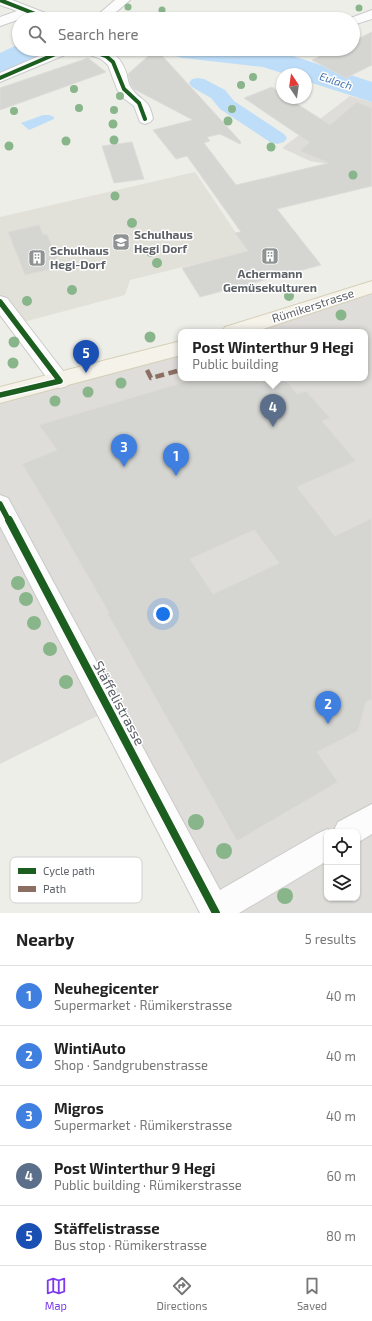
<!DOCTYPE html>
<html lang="en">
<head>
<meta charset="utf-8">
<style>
	body { margin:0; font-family:"Exo 2",sans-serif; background:#f6f6f6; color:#222 }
	.controls { position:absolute; right:12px; bottom:12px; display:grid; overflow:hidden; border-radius:8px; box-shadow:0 1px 3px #0004 }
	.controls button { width:36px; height:36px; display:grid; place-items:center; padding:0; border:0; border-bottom:1px solid #e0e0e0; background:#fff; color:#222; font:20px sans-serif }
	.compass { position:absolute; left:276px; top:68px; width:36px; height:36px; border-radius:50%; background:#fff; box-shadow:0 1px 3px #0004; rotate:347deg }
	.you { position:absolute; left:163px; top:614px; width:14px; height:14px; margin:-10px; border:3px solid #fff; border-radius:50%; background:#1a73e8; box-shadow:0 0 0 6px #1a73e833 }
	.badge { display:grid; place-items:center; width:26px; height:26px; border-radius:50%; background:#7c3aed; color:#fff; font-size:13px; font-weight:700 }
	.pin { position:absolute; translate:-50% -33px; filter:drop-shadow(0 1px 2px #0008) }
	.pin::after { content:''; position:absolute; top:21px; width:14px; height:12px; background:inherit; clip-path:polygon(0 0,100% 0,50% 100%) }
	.popup { position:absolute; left:178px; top:329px; width:190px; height:52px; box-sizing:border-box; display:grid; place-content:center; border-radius:8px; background:#fff; filter:drop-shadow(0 1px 3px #0005); font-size:13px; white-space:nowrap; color:#767676 }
	.popup b { font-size:15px; color:#222 }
	.popup::after { content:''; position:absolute; left:50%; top:100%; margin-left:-8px; border:8px solid transparent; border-top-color:#fff }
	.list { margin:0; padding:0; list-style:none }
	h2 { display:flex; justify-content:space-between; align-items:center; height:52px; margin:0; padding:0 16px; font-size:17px }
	h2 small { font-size:13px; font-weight:400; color:#767676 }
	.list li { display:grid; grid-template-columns:26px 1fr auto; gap:12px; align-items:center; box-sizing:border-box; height:60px; padding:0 16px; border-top:1px solid #e0e0e0 }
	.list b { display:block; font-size:15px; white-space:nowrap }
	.list p { margin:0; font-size:13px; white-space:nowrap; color:#767676 }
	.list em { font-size:13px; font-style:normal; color:#767676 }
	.icon { flex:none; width:22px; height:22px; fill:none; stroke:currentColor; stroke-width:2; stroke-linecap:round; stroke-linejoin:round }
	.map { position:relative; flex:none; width:372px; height:913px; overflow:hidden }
	.search { position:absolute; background:#fff; box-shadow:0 1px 3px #0004; left:12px; right:12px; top:12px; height:44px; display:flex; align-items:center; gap:10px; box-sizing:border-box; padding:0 14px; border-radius:22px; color:#767676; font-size:15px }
	.sheet { height:352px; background:#fff }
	nav { display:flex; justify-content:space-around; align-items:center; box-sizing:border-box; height:56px; border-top:1px solid #e0e0e0; background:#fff; font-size:11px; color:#767676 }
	nav a { display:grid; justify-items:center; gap:2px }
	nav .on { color:#7c3aed }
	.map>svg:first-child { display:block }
	.industrial { fill:#deddd9; fill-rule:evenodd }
	.education { fill:#e1e0d9 }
	.green { fill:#d7ead6 }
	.water { fill:#beddf8 }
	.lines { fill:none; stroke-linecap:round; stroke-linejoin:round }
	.canal { fill:#beddf8; fill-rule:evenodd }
	.river { fill:#beddf8; fill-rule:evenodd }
	.building { fill:#d5d5d2; stroke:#dedcd8; fill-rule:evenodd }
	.minor-casing { stroke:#cacaca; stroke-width:2 }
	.major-casing { stroke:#d6cfb8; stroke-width:2 }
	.minor { fill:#fcfcfc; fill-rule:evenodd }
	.major { fill:#f4f2e9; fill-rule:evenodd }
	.quiet { stroke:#8d6e63; stroke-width:4.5; stroke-dasharray:9 4.5; stroke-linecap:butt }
	.cycleway-far2-casing { stroke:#fff; stroke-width:5.5 }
	.cycleway-far1-casing { stroke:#fff; stroke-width:8 }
	.cycleway-casing { stroke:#fff; stroke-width:10 }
	.cycleway-far2 { stroke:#1b5e20; stroke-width:4 }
	.cycleway-far1 { stroke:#1b5e20; stroke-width:5.5 }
	.cycleway { stroke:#1b5e20; stroke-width:8 }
	.tree { fill:#89b58b }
	.labels { text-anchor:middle; stroke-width:3; stroke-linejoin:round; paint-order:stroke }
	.far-water-label { font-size:11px; font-style:italic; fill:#4576b1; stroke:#fff }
	.poi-label { font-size:12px; font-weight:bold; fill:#5e6267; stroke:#fff; text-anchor:start }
	.street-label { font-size:12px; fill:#5e6267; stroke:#fff }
	.near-street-label { font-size:14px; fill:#5e6267; stroke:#fff }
	.key { fill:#fff; stroke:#cfd0d1; stroke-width:1 }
	.key-label { font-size:11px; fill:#5e6267 }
</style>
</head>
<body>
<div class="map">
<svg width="372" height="913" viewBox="0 0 372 913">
	<rect width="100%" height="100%" fill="#eeeee9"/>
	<path class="industrial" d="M350,96L372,102V172L310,161L282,148Z
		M372,287V913H216L109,710L0,764V395L181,348V378H365V332H232ZM327,832H357V898H327Z"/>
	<path class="education" d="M195,172L248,251L130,280L125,295L16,324L0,302V217Z"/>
	<path class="green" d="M153,12L197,17L196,19H122L125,13L152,15Z
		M28,49H45L0,70V61Z
		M137,49H215L276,56L342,77L372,85V102L306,81V74H287L268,68L270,63Z"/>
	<path class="water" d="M43,115H49L54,117V119L29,130L21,123Z"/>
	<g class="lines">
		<path class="canal" d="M198,78L204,79L225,90L234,101L284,134L287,138L284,142L277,144L270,142L220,109L211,98L192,87L189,83L192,79Z"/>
		<path class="river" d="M19,44V49H48C40,61 15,71 0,74V53Z
			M168,49H268L278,51L372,82V102L306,81V74H285L263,67L183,58L172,55Z"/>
	</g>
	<path class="building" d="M372,32V65L346,78L312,60L336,49H353V41Z
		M156,49L241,142L240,144L220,134L207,137L210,141L204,143L236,185L329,163L300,151L309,142L244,98L272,87L282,94V98H288L330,125L357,102L372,108V186L277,209L321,265L200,297L182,268L248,251L235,233L241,232L187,156L176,159L153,130L193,120L134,89L131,85L128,74Z
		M88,58L106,72L0,110V88Z
		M132,142L144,179L114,183L102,146Z
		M39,225L43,235L47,234L60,267L25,275L8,232Z
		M198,378H284L297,394L306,391L330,418L322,421L356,461L297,487L335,536L372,518V699L366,702L358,731L317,752L338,782L237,841L107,613H109L51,512L22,464L57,450L39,425ZM254,530L279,563L213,594L190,559Z"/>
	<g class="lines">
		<defs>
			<path id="minor" d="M0,0H12L53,16L55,19H36L29,16L0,26V17L17,11L0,5Z
				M115,0H130L108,19H93Z
				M372,10V19L353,25V19H348Z
				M55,49H74L72,52L0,82V73Z
				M80,49C101,49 118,48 126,72C128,78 128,85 132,89C143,103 149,98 153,119L150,122L145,124L140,122L134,106L122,97L117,89L108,65L101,59L82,52Z
				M0,296L7,298L67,376L70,381L67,386L60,388L53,386L0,315Z
				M0,495L8,498L220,890L317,834L327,829L333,832L338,822L372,804V834L357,843V832H327V861L239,913H200L0,526Z"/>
			<path id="major" d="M372,281V293L254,332H222L225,327Z
				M181,341V355L0,403V387Z"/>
		</defs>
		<use href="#minor" class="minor-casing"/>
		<use href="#major" class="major-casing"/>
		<use href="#minor" class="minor"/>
		<use href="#major" class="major"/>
		<path class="quiet" d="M147,370L151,378L181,370"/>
		<defs>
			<path id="cycleway-far2" d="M0,0L48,19
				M87,49L106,56L113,62L124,89L139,103L145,119
				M0,78L67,49"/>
			<path id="cycleway-far1" d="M0,302L60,381L0,395
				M0,504L9,521"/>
			<path id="cycleway" d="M9,520L216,913"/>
		</defs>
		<use href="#cycleway-far2" class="cycleway-far2-casing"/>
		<use href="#cycleway-far1" class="cycleway-far1-casing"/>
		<use href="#cycleway" class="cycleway-casing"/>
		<use href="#cycleway-far2" class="cycleway-far2"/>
		<use href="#cycleway-far1" class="cycleway-far1"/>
		<use href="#cycleway" class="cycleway"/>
	</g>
	<g class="tree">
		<circle cx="128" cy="7" r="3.5"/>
		<circle cx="359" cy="8" r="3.5"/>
		<circle cx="162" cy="10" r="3.5"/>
		<circle cx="253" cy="77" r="4"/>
		<circle cx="241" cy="85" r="4"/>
		<circle cx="74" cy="89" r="4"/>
		<circle cx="120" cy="96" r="4"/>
		<circle cx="79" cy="108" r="4"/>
		<circle cx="232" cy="109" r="4"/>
		<circle cx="114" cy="110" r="4"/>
		<circle cx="14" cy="111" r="4"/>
		<circle cx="228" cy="121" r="4.5"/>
		<circle cx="113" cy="124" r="4.5"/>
		<circle cx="114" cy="140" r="4.5"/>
		<circle cx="66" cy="141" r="4.5"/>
		<circle cx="9" cy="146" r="4.5"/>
		<circle cx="271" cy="147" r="4.5"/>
		<circle cx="353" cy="175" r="4.5"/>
		<circle cx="115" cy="196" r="4.5"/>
		<circle cx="132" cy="223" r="5"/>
		<circle cx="151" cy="252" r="5"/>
		<circle cx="157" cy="263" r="5"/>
		<circle cx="72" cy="290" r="5"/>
		<circle cx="289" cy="296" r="5"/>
		<circle cx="27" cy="301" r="5"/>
		<circle cx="341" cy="315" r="5.5"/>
		<circle cx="150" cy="337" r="5.5"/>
		<circle cx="14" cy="342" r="5.5"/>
		<circle cx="13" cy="363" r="5.5"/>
		<circle cx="121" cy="383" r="5.5"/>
		<circle cx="88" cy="392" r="5.5"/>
		<circle cx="55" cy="401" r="5.5"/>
		<circle cx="18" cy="583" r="7"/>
		<circle cx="26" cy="599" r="7"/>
		<circle cx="34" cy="623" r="7"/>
		<circle cx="50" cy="649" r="7"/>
		<circle cx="66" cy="682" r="7"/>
		<circle cx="196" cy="822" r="8"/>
		<circle cx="224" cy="851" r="8"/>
		<circle cx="285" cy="896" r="8"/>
	</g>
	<defs>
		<symbol id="school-square" viewBox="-11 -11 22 22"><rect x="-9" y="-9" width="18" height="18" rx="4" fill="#909394" stroke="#fff"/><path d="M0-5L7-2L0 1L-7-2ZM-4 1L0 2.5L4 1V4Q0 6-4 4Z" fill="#fff"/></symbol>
		<symbol id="building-square" viewBox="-11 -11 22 22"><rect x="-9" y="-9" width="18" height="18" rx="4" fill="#909394" stroke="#fff"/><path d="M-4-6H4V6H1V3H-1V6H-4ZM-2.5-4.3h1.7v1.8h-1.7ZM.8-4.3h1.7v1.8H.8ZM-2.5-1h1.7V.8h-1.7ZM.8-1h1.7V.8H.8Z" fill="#fff"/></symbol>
	</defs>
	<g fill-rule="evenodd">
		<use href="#school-square" x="111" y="232" width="20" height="20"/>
		<use href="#building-square" x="260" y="246" width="20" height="20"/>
		<use href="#building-square" x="27" y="248" width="20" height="20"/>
	</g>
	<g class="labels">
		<g class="far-water-label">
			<text transform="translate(336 81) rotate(18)" y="4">Eulach</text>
		</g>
		<g class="poi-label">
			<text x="134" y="239">Schulhaus<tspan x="134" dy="14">Hegi Dorf</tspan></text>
			<text x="50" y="255">Schulhaus<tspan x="50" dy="14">Hegi-Dorf</tspan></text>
			<text x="270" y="278" text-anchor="middle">Achermann<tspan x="270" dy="14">Gemüsekulturen</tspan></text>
		</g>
		<g class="street-label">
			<text transform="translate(313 306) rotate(-18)" y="4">Rümikerstrasse</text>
		</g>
		<g class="near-street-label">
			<text transform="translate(119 703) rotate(62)" y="5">Stäffelistrasse</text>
		</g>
	</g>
	<rect x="10" y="857" width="132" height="46" rx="6" class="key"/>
	<rect x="18" y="868" width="18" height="6" fill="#1b5e20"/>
	<rect x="18" y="886" width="18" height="6" fill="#8d6e63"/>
	<g class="key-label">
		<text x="43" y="875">Cycle path</text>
		<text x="43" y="893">Path</text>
	</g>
</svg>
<div class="controls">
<button><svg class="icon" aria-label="locate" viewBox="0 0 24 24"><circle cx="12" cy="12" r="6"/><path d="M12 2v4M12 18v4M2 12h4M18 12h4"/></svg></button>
<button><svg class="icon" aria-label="layers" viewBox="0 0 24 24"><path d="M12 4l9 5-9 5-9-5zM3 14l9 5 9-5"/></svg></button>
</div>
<svg class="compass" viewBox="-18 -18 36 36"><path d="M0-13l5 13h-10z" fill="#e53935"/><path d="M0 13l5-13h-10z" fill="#767676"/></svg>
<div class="you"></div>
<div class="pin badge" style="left:176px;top:476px;background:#3f7fe0">1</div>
<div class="pin badge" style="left:328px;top:724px;background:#3f7fe0">2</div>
<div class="pin badge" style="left:124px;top:467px;background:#3f7fe0">3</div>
<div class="pin badge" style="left:273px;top:427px;background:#5c6f8a">4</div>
<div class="popup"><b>Post Winterthur 9 Hegi</b>Public building</div>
<div class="pin badge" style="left:86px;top:373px;background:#1a4fb4">5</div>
<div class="search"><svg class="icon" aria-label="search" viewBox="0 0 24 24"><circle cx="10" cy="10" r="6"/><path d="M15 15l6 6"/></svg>Search here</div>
</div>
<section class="sheet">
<h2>Nearby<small>5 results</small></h2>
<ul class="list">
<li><span class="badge" style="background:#3f7fe0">1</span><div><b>Neuhegicenter</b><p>Supermarket · Rümikerstrasse</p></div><em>40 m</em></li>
<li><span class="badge" style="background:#3f7fe0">2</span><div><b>WintiAuto</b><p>Shop · Sandgrubenstrasse</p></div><em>40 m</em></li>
<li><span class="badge" style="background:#3f7fe0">3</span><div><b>Migros</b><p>Supermarket · Rümikerstrasse</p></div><em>40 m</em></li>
<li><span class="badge" style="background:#5c6f8a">4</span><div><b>Post Winterthur 9 Hegi</b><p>Public building · Rümikerstrasse</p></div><em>60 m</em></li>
<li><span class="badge" style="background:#1a4fb4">5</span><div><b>Stäffelistrasse</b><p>Bus stop · Rümikerstrasse</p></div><em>80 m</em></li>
</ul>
</section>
<nav>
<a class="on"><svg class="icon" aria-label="map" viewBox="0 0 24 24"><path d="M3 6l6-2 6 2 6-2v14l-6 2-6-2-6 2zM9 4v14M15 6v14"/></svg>Map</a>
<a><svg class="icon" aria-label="directions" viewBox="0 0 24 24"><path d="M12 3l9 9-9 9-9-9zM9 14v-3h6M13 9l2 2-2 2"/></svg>Directions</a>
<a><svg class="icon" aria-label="saved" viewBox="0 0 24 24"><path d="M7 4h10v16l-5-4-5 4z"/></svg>Saved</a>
</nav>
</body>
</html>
